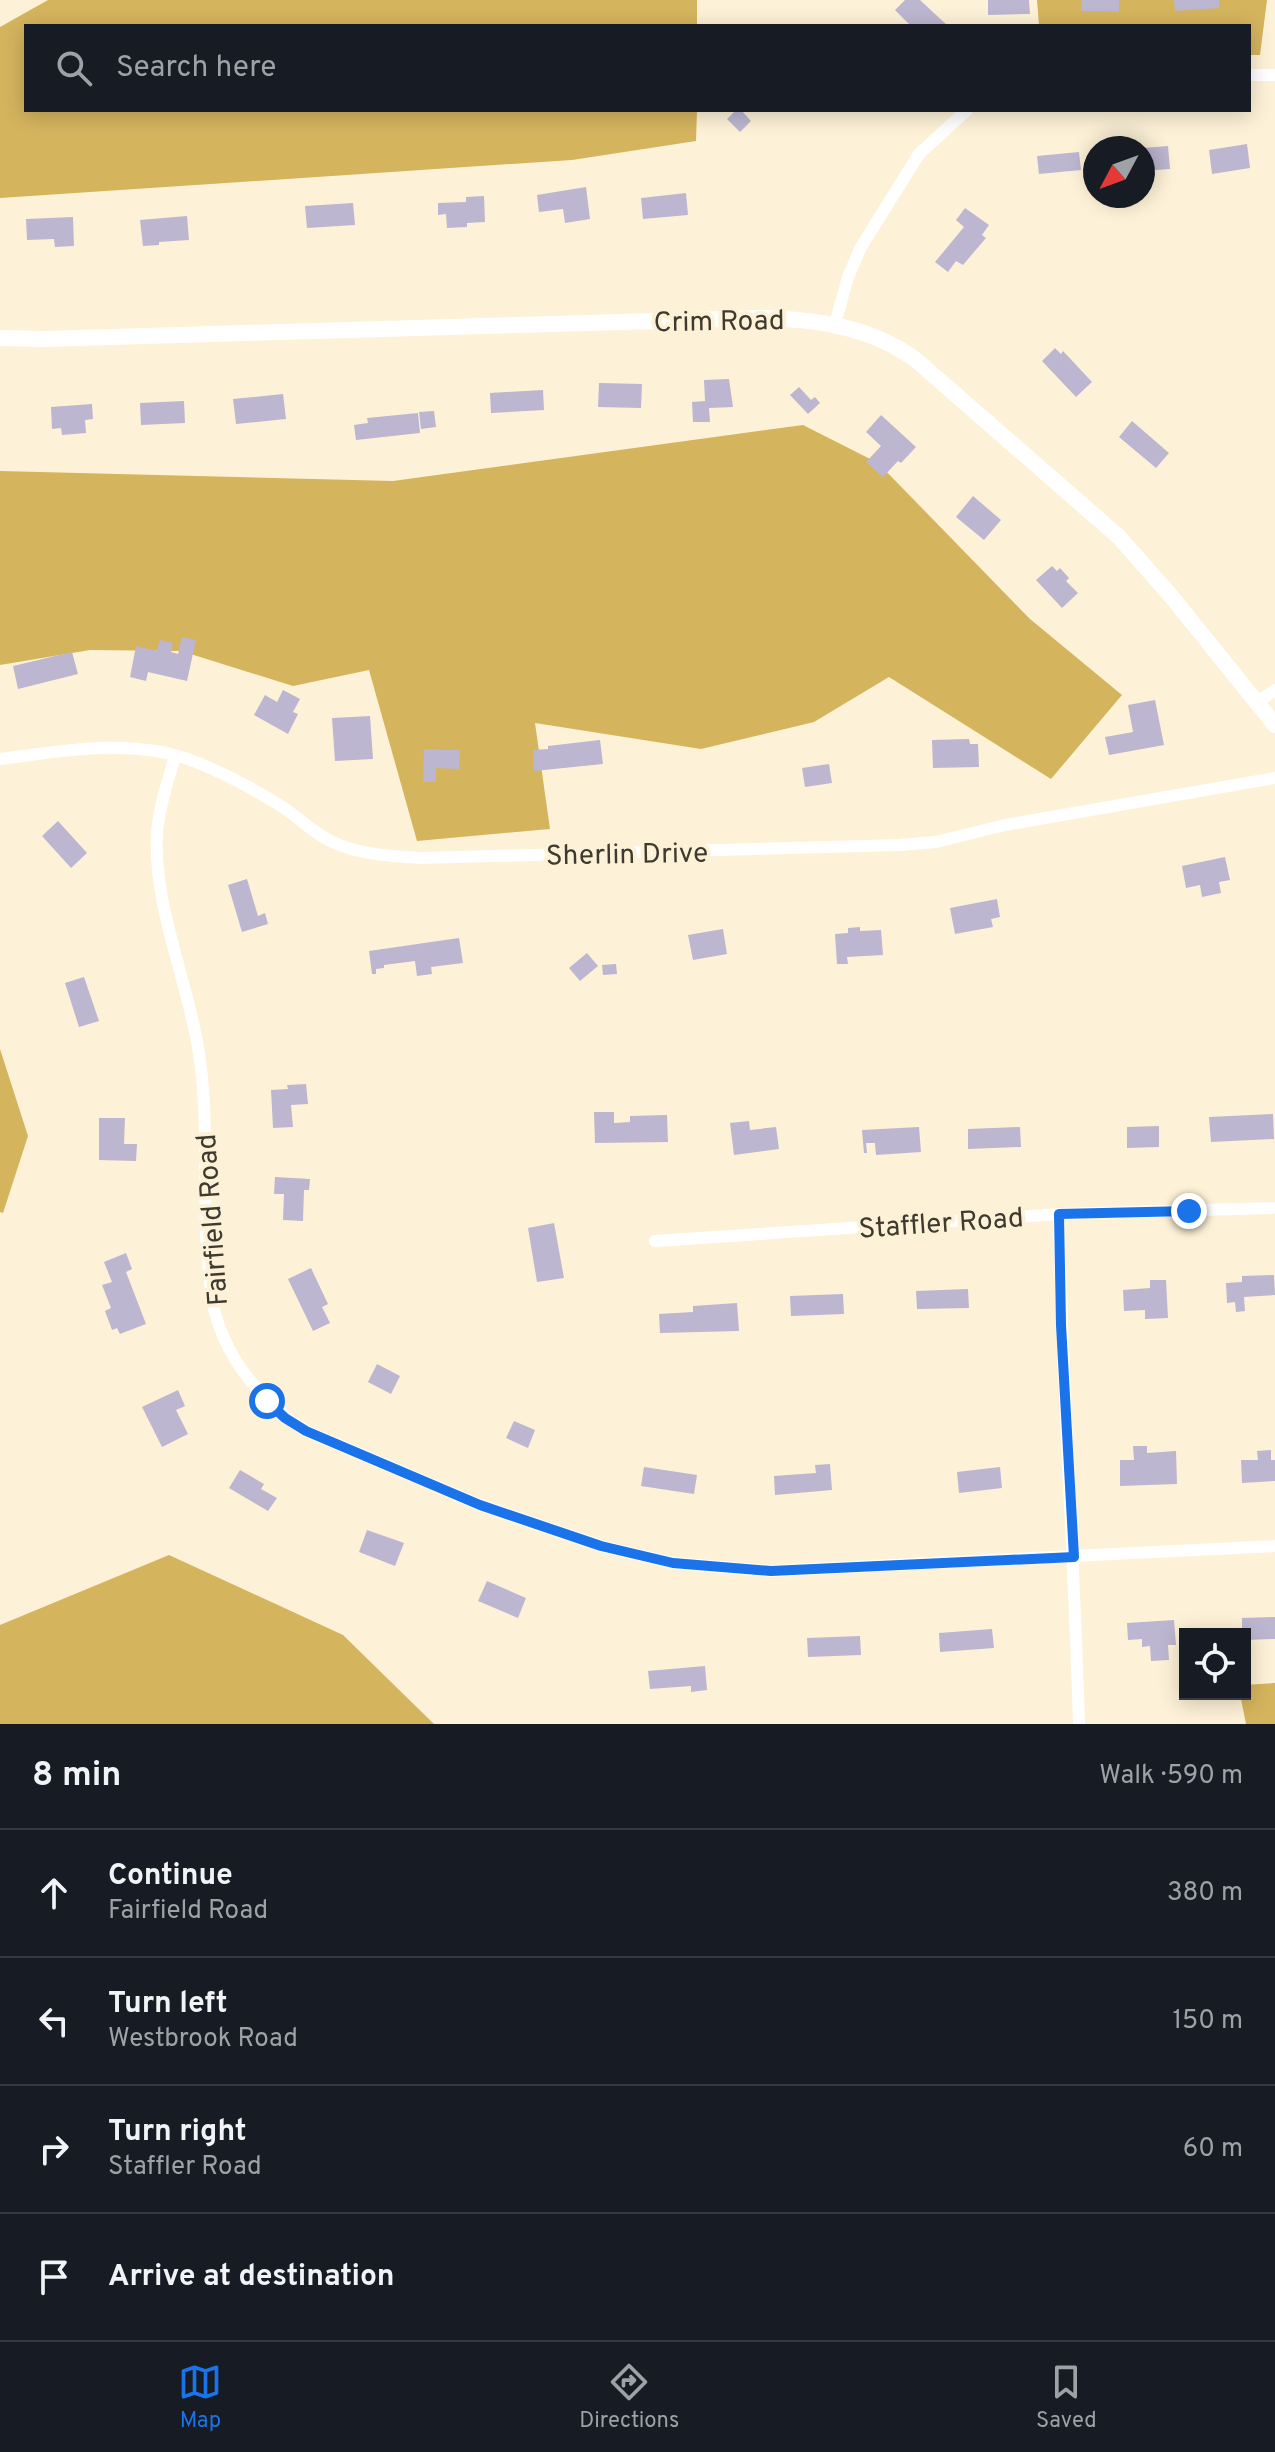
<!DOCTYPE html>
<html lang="en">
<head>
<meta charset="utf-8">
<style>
	body { margin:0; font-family:Overpass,sans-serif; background:#20242c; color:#f1f3f6 }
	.controls { position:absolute; right:24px; bottom:24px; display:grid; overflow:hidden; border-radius:0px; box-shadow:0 4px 20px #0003 }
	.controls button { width:72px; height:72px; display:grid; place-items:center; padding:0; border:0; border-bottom:2px solid #363941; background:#171b24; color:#f1f3f6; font:40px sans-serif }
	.compass { position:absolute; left:1083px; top:136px; width:72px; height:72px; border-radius:50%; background:#171b24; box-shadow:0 4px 20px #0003; rotate:229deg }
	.stop { position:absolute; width:24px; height:24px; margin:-18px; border:6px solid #1a73e8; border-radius:50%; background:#fff }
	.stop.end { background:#1a73e8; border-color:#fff; box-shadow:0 2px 8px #0008 }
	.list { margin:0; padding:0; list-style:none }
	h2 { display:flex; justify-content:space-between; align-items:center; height:104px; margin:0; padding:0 32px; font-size:34px }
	h2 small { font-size:26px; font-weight:400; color:#9ea1a6 }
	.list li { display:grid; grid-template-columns:52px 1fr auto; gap:24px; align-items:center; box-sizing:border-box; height:128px; padding:0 32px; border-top:2px solid #363941 }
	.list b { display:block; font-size:30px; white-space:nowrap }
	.list p { margin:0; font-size:26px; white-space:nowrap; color:#9ea1a6 }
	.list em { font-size:26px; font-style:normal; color:#9ea1a6 }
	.icon { flex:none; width:44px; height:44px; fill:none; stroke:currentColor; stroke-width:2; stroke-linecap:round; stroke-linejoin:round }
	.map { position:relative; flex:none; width:1275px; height:1724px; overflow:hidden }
	.search { position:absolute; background:#171b24; box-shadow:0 4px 20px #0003; left:24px; right:24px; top:24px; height:88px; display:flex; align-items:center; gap:20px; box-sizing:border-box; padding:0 28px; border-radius:0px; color:#9ea1a6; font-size:30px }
	.sheet { height:616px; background:#171b24 }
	nav { display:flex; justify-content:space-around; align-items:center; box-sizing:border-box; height:112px; border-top:2px solid #363941; background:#171b24; font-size:22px; color:#9ea1a6 }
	nav a { display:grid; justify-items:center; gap:4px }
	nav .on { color:#1a73e8 }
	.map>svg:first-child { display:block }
	.forest { fill:#d5b45e }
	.building { fill:#bcb6d0 }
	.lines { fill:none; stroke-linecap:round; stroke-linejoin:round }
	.minor { stroke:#fff; stroke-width:12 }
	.tertiary { stroke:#fff; stroke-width:16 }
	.route { stroke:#1a73e8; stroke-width:10 }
	.labels { text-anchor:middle; stroke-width:8; stroke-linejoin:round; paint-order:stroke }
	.street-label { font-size:28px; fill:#3e3a2f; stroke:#fdf2d7 }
</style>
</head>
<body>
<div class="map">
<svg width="1275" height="1724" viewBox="0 0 1275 1724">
	<rect width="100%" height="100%" fill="#fdf2d7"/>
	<path class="forest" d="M48,0H697V26H26V110H697L696,141L572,160L0,198V27Z
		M1037,0H1267L1260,55H1249V26H1039Z
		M803,425L878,463L1030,619L1122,695L1051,779L889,677L814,722L701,749L535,723L550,829L417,841L369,670L293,686L181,651L90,650L0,665V471L393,481Z
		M0,1049L28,1136L3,1213L0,1212Z
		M169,1555L343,1635L434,1724H0V1625Z
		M1275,1683V1724H1246L1240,1694H1245V1685Z"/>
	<path class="building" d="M905,0H920L948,26H908L909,24L895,10Z
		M988,0H1029L1030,14L988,15Z
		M1082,0H1119V12L1081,11Z
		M1174,0H1219V8L1175,11Z
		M736,110H741L751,121L740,132L727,119Z
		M1247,144L1250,168L1212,174L1209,150Z
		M1168,146L1170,169L1143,171V148Z
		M1079,152L1081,170L1039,174L1037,156Z
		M586,187L590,219L565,223L563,209L539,212L537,195Z
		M686,193L688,215L643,219L641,198Z
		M484,196L485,222L467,223V227L447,228L446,214L438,215V203L466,202V197Z
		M353,203L355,225L307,228L305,206Z
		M965,208L989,225L982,235L986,238L963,265L956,261L948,272L935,262L964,227L956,220Z
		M187,216L189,240L159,242V245L143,246L140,220Z
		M73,217L74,246L55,247L54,239L27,240L26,219Z
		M1055,348L1061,354L1063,351L1092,382L1076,397L1042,361Z
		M729,379L733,407L709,408L710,422H693L692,402L705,401L704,380Z
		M599,383L642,384L641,408L598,407Z
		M799,387L811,400L815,397L820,403L808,414L790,395Z
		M543,390L544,410L491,413L490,393Z
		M283,394L286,419L236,424L233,399Z
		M184,401L185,423L141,425L140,403Z
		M92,404L93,419L85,420L86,433L62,435L61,428L52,429L51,407Z
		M434,411L436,427L421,429L419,412Z
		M418,413L420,433L356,440L354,425L368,423L367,418Z
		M881,415L916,447L901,463L898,461L883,477L866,462L881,446L866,432Z
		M1132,421L1169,453L1156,468L1119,437Z
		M973,496L1001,520L984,540L956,517Z
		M1052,566L1057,571L1060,568L1069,578L1066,581L1078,593L1062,608L1036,580Z
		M182,637L196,640L187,681L148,672L146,681L130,677L136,646L157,651L160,640L173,643L171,652L178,654Z
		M72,652L78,674L18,689L13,666Z
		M283,690L300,699L293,712L298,714L288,734L254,715L265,695L277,702Z
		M1155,700L1164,745L1109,755L1105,737L1133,732L1128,705Z
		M370,716L373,759L335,761L332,718Z
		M969,739L970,744H978L979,767L933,768L932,740Z
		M600,740L603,764L534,771L533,750L548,749V746Z
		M424,749L460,750L459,769L436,768V782H423Z
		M829,764L832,783L805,787L802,768Z
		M58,821L87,853L71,868L42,836Z
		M1225,857L1230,880L1219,882L1221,893L1202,897L1200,885L1186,888L1182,866Z
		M247,879L258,916L265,913L268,924L242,932L228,885Z
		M997,899L1000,917L991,919L993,927L955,934L950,908Z
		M860,927V931L881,930L883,955L847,957L848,964H837L835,934L848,933V928Z
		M723,929L727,954L693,960L688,935Z
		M459,938L463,963L431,967L432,974L417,976L415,961L384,965V968L376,969V974H372L369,951Z
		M587,953L598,966L580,981L569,968Z
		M616,964L617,974L603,975L602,965Z
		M84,977L99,1021L79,1027L65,983Z
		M306,1084L308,1104L291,1105L293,1127L273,1128L271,1090L288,1089L287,1085Z
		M594,1112H614V1123L630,1122V1116L667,1115L668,1142L595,1143Z
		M1273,1114L1274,1139L1211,1142L1209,1117Z
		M99,1118H125L124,1144H137L136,1161L99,1160Z
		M749,1121L750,1130L776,1127L779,1149L734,1155L730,1123Z
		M1159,1126V1147L1127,1148V1127Z
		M919,1127L921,1152L876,1155L875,1143H866L867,1153H864L862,1130Z
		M1020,1127L1021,1147L968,1149V1129Z
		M275,1177L310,1179L309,1190H304L303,1221L283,1220L284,1194H274Z
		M554,1223L564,1278L537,1282L528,1228Z
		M126,1253L132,1269L126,1272L146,1324L120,1334L117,1328L112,1330L105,1311L111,1308L102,1285L112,1282L104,1262Z
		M311,1268L328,1304L322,1307L330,1323L313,1331L288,1279Z
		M1274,1275L1275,1295L1244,1297L1245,1311L1236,1312L1235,1302L1227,1303L1226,1283L1242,1282V1276Z
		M1150,1280H1166L1168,1318L1145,1319V1310L1124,1311L1123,1290L1150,1288Z
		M968,1289L969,1308L917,1309L916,1291Z
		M843,1294L844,1314L791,1316L790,1296Z
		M737,1303L739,1331L660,1333L659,1314L693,1312V1306Z
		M377,1364L400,1376L391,1394L368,1382Z
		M178,1390L185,1406L176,1410L188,1434L162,1447L142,1407Z
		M514,1421L535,1430L528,1448L506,1438Z
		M1133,1446H1147V1453L1176,1451L1177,1484L1120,1486V1460H1134Z
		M1271,1450V1460H1275V1481L1242,1483L1241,1460H1258L1257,1451Z
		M830,1464L832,1490L775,1495L774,1476L816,1473L815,1465Z
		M644,1467L697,1475L694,1494L641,1486Z
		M1000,1467L1002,1488L959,1493L957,1472Z
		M240,1470L264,1484L261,1489L277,1498L268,1511L229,1488Z
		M367,1530L404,1543L395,1566L359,1552Z
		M487,1581L526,1598L518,1618L478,1601Z
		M1275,1617V1639L1245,1640V1634H1242V1618Z
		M1174,1620L1176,1645H1168L1169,1660L1151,1661L1150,1646L1142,1647V1639L1128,1640L1127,1623Z
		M992,1629L994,1648L940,1652L939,1633Z
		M860,1636L861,1655L808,1657L807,1638Z
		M705,1666L707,1690L691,1692V1686L650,1689L648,1671Z"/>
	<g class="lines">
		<path class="minor" d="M1249,75H1275
			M835,324L848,277L861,247L919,154L967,110
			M1258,702L1275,690
			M175,756C168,781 159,807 157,833C153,906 188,981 199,1053C208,1113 204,1175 206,1235C208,1260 209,1289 215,1313C229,1363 264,1404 306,1431L480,1505L601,1546L673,1563L771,1571L1275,1546
			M0,759C62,751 127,738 188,759C220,771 252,788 281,806C300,818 316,836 337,844C364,855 392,856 421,858L900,845L936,842L1005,825L1275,778
			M1059,1214C1062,1384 1074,1554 1079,1724
			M655,1241L1059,1214L1275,1208"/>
		<path class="tertiary" d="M0,338L43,339L759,318C814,319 870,326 916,360L1119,537L1171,596L1275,725"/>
	</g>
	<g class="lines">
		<path class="route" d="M267,1401L285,1418L306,1431L480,1505L601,1546L673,1563L771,1571L1074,1557L1061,1325L1059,1214L1189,1211"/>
	</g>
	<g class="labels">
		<g class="street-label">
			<text transform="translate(719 320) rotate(-1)" y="10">Crim Road</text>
			<text transform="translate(627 853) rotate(-1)" y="10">Sherlin Drive</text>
			<text transform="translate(211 1220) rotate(-94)" y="10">Fairfield Road</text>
			<text transform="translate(941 1222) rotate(-4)" y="10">Staffler Road</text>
		</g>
	</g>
</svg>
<div class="controls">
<button><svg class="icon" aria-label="locate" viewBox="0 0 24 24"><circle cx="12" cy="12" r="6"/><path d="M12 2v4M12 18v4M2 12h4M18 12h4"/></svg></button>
</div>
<svg class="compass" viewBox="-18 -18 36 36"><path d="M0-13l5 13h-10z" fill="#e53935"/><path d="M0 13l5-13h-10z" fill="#9ea1a6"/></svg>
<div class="stop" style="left:267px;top:1401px"></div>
<div class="stop end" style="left:1189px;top:1211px"></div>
<div class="search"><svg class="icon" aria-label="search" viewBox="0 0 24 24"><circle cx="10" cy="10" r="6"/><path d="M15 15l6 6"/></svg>Search here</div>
</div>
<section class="sheet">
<h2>8 min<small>Walk · 590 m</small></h2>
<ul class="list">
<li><svg class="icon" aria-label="ahead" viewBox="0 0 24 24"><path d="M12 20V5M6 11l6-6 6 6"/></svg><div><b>Continue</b><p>Fairfield Road</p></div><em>380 m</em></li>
<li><svg class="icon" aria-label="left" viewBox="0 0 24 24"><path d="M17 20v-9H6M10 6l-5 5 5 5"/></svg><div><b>Turn left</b><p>Westbrook Road</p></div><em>150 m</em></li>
<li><svg class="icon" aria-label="right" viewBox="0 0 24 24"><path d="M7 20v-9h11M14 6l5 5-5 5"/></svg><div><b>Turn right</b><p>Staffler Road</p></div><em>60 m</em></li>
<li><svg class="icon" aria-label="arrive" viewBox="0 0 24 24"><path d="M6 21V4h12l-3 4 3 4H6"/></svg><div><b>Arrive at destination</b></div></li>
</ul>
</section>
<nav>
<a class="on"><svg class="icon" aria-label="map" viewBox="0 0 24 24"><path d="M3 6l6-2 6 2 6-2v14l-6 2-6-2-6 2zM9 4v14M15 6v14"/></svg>Map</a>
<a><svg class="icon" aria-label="directions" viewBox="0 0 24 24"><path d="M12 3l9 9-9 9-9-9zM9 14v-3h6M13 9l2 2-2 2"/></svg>Directions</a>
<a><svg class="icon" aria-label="saved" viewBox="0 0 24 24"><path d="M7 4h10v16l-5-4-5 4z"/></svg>Saved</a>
</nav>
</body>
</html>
